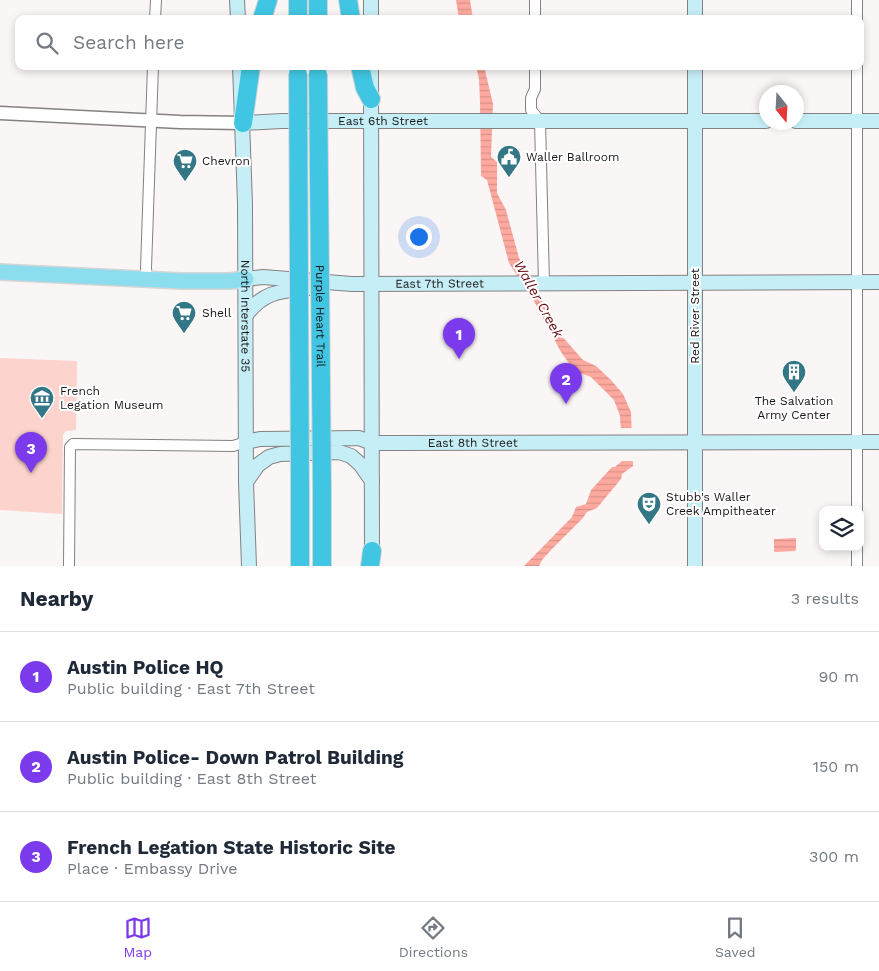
<!DOCTYPE html>
<html lang="en">
<head>
<meta charset="utf-8">
<style>
	body { margin:0; font-family:"Work Sans",sans-serif; background:#f6f6f7; color:#1f2937 }
	.controls { position:absolute; right:15px; bottom:15px; display:grid; overflow:hidden; border-radius:10px; box-shadow:0 2px 8px #0003 }
	.controls button { width:45px; height:45px; display:grid; place-items:center; padding:0; border:0; border-bottom:1px solid #e0e1e3; background:#fff; color:#1f2937; font:25px sans-serif }
	.compass { position:absolute; left:759px; top:85px; width:45px; height:45px; border-radius:50%; background:#fff; box-shadow:0 2px 8px #0003; rotate:162deg }
	.you { position:absolute; left:418px; top:236px; width:18px; height:18px; margin:-12px; border:4px solid #fff; border-radius:50%; background:#1a73e8; box-shadow:0 0 0 8px #1a73e833 }
	.badge { display:grid; place-items:center; width:32px; height:32px; border-radius:50%; background:#7c3aed; color:#fff; font-size:16px; font-weight:700 }
	.pin { position:absolute; translate:-50% -41px; filter:drop-shadow(0 1px 2px #0008) }
	.pin::after { content:''; position:absolute; top:26px; width:18px; height:15px; background:inherit; clip-path:polygon(0 0,100% 0,50% 100%) }
	.list { margin:0; padding:0; list-style:none }
	h2 { display:flex; justify-content:space-between; align-items:center; height:65px; margin:0; padding:0 20px; font-size:21px }
	h2 small { font-size:16px; font-weight:400; color:#747a83 }
	.list li { display:grid; grid-template-columns:32px 1fr auto; gap:15px; align-items:center; box-sizing:border-box; height:90px; padding:0 20px; border-top:1px solid #e0e1e3 }
	.list b { display:block; font-size:19px; white-space:nowrap }
	.list p { margin:0; font-size:16px; white-space:nowrap; color:#747a83 }
	.list em { font-size:16px; font-style:normal; color:#747a83 }
	.icon { flex:none; width:28px; height:28px; fill:none; stroke:currentColor; stroke-width:2; stroke-linecap:round; stroke-linejoin:round }
	.map { position:relative; flex:none; width:879px; height:566px; overflow:hidden }
	.search { position:absolute; background:#fff; box-shadow:0 2px 8px #0003; left:15px; right:15px; top:15px; height:55px; display:flex; align-items:center; gap:12px; box-sizing:border-box; padding:0 18px; border-radius:10px; color:#747a83; font-size:19px }
	.sheet { height:335px; background:#fff }
	nav { display:flex; justify-content:space-around; align-items:center; box-sizing:border-box; height:70px; border-top:1px solid #e0e1e3; background:#fff; font-size:14px; color:#747a83 }
	nav a { display:grid; justify-items:center; gap:2px }
	nav .on { color:#7c3aed }
	.map>svg:first-child { display:block }
	.green { fill:#fdd3cd }
	.water { fill:url(#water-rules) }
	.pier { fill:#fbf6f6 }
	.lines { fill:none; stroke-linecap:round; stroke-linejoin:round }
	.minor-casing { stroke:#848180; stroke-width:12 }
	.tertiary-casing { stroke:#848180; stroke-width:15 }
	.secondary-casing { stroke:#848180; stroke-width:16 }
	.primary-casing { stroke:#d5d5d5; stroke-width:18 }
	.motorway-casing { stroke:#d5d5d5; stroke-width:20 }
	.minor { stroke:#fff; stroke-width:10 }
	.tertiary { stroke:#fff; stroke-width:12 }
	.secondary { stroke:#c6eef6; stroke-width:14 }
	.primary { stroke:#8cddee; stroke-width:15 }
	.motorway { stroke:#40c6e2; stroke-width:18 }
	.motorway-bridge-casing { stroke:#d5d5d5; stroke-width:20; stroke-linecap:butt }
	.motorway-bridge { stroke:#40c6e2; stroke-width:18 }
	.labels { text-anchor:middle; stroke-width:4; stroke-linejoin:round; paint-order:stroke }
	.street-label { font-size:12px; fill:#181717; stroke:#fff }
	.poi-label { font-size:12px; fill:#181717; stroke:#fff; text-anchor:start }
	.water-label { font-size:14px; font-style:italic; fill:#67080a; stroke:#fff }
</style>
</head>
<body>
<div class="map">
<svg width="879" height="566" viewBox="0 0 879 566">
	<defs>
		<pattern id="water-rules" width="6" height="5" patternUnits="userSpaceOnUse" patternTransform="scale(1.25)"><rect width="6" height="5" fill="#fea99f"/><path d="M0 2.5h6" fill="none" stroke="#d99188"/></pattern>
	</defs>
	<rect width="100%" height="100%" fill="#fbf6f6"/>
	<path class="green" d="M0,358L77,361L76,430L66,431L63,435L62,514L0,510Z"/>
	<path class="water" d="M456,0H470L473,19H459Z
		M476,66H484L493,104L491,157L497,162V193L506,210L519,258L560,334L583,360L596,366L611,380L623,394L631,412L633,466L622,474L621,479L597,508L587,512L582,519L552,549L542,560L539,566H524L572,517L576,507L586,504L591,490L612,467H615L623,460L620,416L614,400L591,377L583,374L578,376L561,352L534,301L509,263L487,180L481,176L480,102L479,79Z
		M796,538V550L795,551L775,552L774,551V539H775Z"/>
	<path class="pier" d="M618,428H634L635,461H618L620,459Z"/>
	<g class="lines">
		<defs>
			<path id="minor" d="M535,0V19
				M155,19L156,0
				M857,19V0
				M535,66V89L531,98V110L540,121L544,284
				M147,280L146,268L153,66
				M857,510V66
				M857,547V566
				M69,566L70,447L73,444L233,446L246,442"/>
			<path id="tertiary" d="M0,113L180,122L243,123"/>
			<g id="secondary">
				<path d="M237,0L238,19"/>
				<path d="M695,0V19"/>
				<path d="M371,19V0"/>
				<path id="s1" d="M240,66L245,204L246,482L249,566"/>
				<path d="M371,66L372,560"/>
				<path d="M695,66V566"/>
				<path d="M796,121H879"/>
				<path id="s2" d="M243,123L282,121H766"/>
				<path id="s3" d="M246,279L263,277L352,284L879,282"/>
				<path d="M246,315C264,291 281,291 309,288"/>
				<path id="s4" d="M246,442L260,439L359,438L372,443H386L879,442"/>
				<path d="M246,482L258,465L269,457L280,454L339,452L351,456L360,464L372,481"/>
			</g>
			<path id="primary" d="M0,272L181,281H230L246,279"/>
			<path id="motorway" d="M298,0V19
				M318,0V19
				M348,0L351,19
				M262,19L268,0
				M360,66L365,88L371,99
				M243,123L251,66
				M300,489V566
				M322,566V489
				M370,566L372,551"/>
		</defs>
		<use href="#minor" class="minor-casing"/>
		<use href="#tertiary" class="tertiary-casing"/>
		<use href="#secondary" class="secondary-casing"/>
		<use href="#primary" class="primary-casing"/>
		<use href="#motorway" class="motorway-casing"/>
		<use href="#minor" class="minor"/>
		<use href="#tertiary" class="tertiary"/>
		<use href="#secondary" class="secondary"/>
		<use href="#primary" class="primary"/>
		<use href="#motorway" class="motorway"/>
		<defs>
			<g id="motorway-bridge">
				<path d="M298,74L300,489"/>
				<path id="s5" d="M318,74L322,489"/>
			</g>
		</defs>
		<use href="#motorway-bridge" class="motorway-bridge-casing"/>
		<use href="#motorway-bridge" class="motorway-bridge"/>
	</g>
	<defs>
		<symbol id="civic-pin" viewBox="-11 -11 22 30"><path d="M0 17L-7.5 6A9.5 9.5 0 1 1 7.5 6Z" fill="#337786" stroke="#fff"/><path d="M-.6-6.5H3V-4.5H.6V-3L4-1V1h2V6H-6V1h2V-1L-.6-3ZM-1.2 2.5V6h2.4V2.5Z" fill="#fff"/></symbol>
		<symbol id="supermarket-pin" viewBox="-11 -11 22 30"><path d="M0 17L-7.5 6A9.5 9.5 0 1 1 7.5 6Z" fill="#337786" stroke="#fff"/><path d="M-6-5.5h2.5l.6 2H6L4.5 2H-2.5L-4.4-4H-6ZM-1.5 3.2a1.3 1.3 0 1 0 .1 0ZM3 3.2a1.3 1.3 0 1 0 .1 0Z" fill="#fff"/></symbol>
		<symbol id="building-pin" viewBox="-11 -11 22 30"><path d="M0 17L-7.5 6A9.5 9.5 0 1 1 7.5 6Z" fill="#337786" stroke="#fff"/><path d="M-4-6H4V6H1V3H-1V6H-4ZM-2.5-4.3h1.7v1.8h-1.7ZM.8-4.3h1.7v1.8H.8ZM-2.5-1h1.7V.8h-1.7ZM.8-1h1.7V.8H.8Z" fill="#fff"/></symbol>
		<symbol id="museum-pin" viewBox="-11 -11 22 30"><path d="M0 17L-7.5 6A9.5 9.5 0 1 1 7.5 6Z" fill="#337786" stroke="#fff"/><path d="M0-6L6-3V-2H-6V-3ZM-5-1h2V3h-2ZM-1-1h2V3h-2ZM3-1h2V3H3ZM-6 4H6V6H-6Z" fill="#fff"/></symbol>
		<symbol id="theatre-pin" viewBox="-11 -11 22 30"><path d="M0 17L-7.5 6A9.5 9.5 0 1 1 7.5 6Z" fill="#337786" stroke="#fff"/><path d="M-5-5.5Q0-4 5-5.5V0Q5 5 0 6Q-5 5-5 0ZM-3.3-2.5H-1v1.5H-3.3ZM1-2.5H3.3v1.5H1ZM-2.8 1Q0 5.5 2.8 1Z" fill="#fff"/></symbol>
	</defs>
	<g fill-rule="evenodd">
		<use href="#civic-pin" x="495" y="143" width="28" height="38"/>
		<use href="#supermarket-pin" x="171" y="147" width="28" height="38"/>
		<use href="#supermarket-pin" x="170" y="299" width="28" height="38"/>
		<use href="#building-pin" x="780" y="358" width="28" height="38"/>
		<use href="#museum-pin" x="28" y="384" width="28" height="38"/>
		<use href="#theatre-pin" x="635" y="490" width="28" height="38"/>
	</g>
	<g class="labels">
		<g class="street-label">
			<text dy="4" stroke="none"><textPath href="#s2" startOffset="140">East 6th Street</textPath></text>
			<text dy="4" stroke="none"><textPath href="#s3" startOffset="194">East 7th Street</textPath></text>
			<text dy="4" stroke="none"><textPath href="#s1" startOffset="250">North Interstate 35</textPath></text>
			<text dy="4" stroke="none"><textPath href="#s5" startOffset="242">Purple Heart Trail</textPath></text>
			<text transform="translate(695 316) rotate(-90)" y="4">Red River Street</text>
			<text dy="4" stroke="none"><textPath href="#s4" startOffset="228">East 8th Street</textPath></text>
		</g>
		<g class="poi-label">
			<text x="526" y="161">Waller Ballroom</text>
			<text x="202" y="165">Chevron</text>
			<text x="202" y="317">Shell</text>
			<text x="60" y="395">French<tspan x="60" dy="14">Legation Museum</tspan></text>
			<text x="794" y="405" text-anchor="middle">The Salvation<tspan x="794" dy="14">Army Center</tspan></text>
			<text x="666" y="501">Stubb's Waller<tspan x="666" dy="14">Creek Ampitheater</tspan></text>
		</g>
		<g class="water-label">
			<text transform="translate(539 299) rotate(61)" y="5">Waller Creek</text>
		</g>
	</g>
</svg>
<div class="controls">
<button><svg class="icon" aria-label="layers" viewBox="0 0 24 24"><path d="M12 4l9 5-9 5-9-5zM3 14l9 5 9-5"/></svg></button>
</div>
<svg class="compass" viewBox="-18 -18 36 36"><path d="M0-13l5 13h-10z" fill="#e53935"/><path d="M0 13l5-13h-10z" fill="#747a83"/></svg>
<div class="you"></div>
<div class="pin badge" style="left:459px;top:359px">1</div>
<div class="pin badge" style="left:566px;top:404px">2</div>
<div class="pin badge" style="left:31px;top:473px">3</div>
<div class="search"><svg class="icon" aria-label="search" viewBox="0 0 24 24"><circle cx="10" cy="10" r="6"/><path d="M15 15l6 6"/></svg>Search here</div>
</div>
<section class="sheet">
<h2>Nearby<small>3 results</small></h2>
<ul class="list">
<li><span class="badge">1</span><div><b>Austin Police HQ</b><p>Public building · East 7th Street</p></div><em>90 m</em></li>
<li><span class="badge">2</span><div><b>Austin Police- Down Patrol Building</b><p>Public building · East 8th Street</p></div><em>150 m</em></li>
<li><span class="badge">3</span><div><b>French Legation State Historic Site</b><p>Place · Embassy Drive</p></div><em>300 m</em></li>
</ul>
</section>
<nav>
<a class="on"><svg class="icon" aria-label="map" viewBox="0 0 24 24"><path d="M3 6l6-2 6 2 6-2v14l-6 2-6-2-6 2zM9 4v14M15 6v14"/></svg>Map</a>
<a><svg class="icon" aria-label="directions" viewBox="0 0 24 24"><path d="M12 3l9 9-9 9-9-9zM9 14v-3h6M13 9l2 2-2 2"/></svg>Directions</a>
<a><svg class="icon" aria-label="saved" viewBox="0 0 24 24"><path d="M7 4h10v16l-5-4-5 4z"/></svg>Saved</a>
</nav>
</body>
</html>
